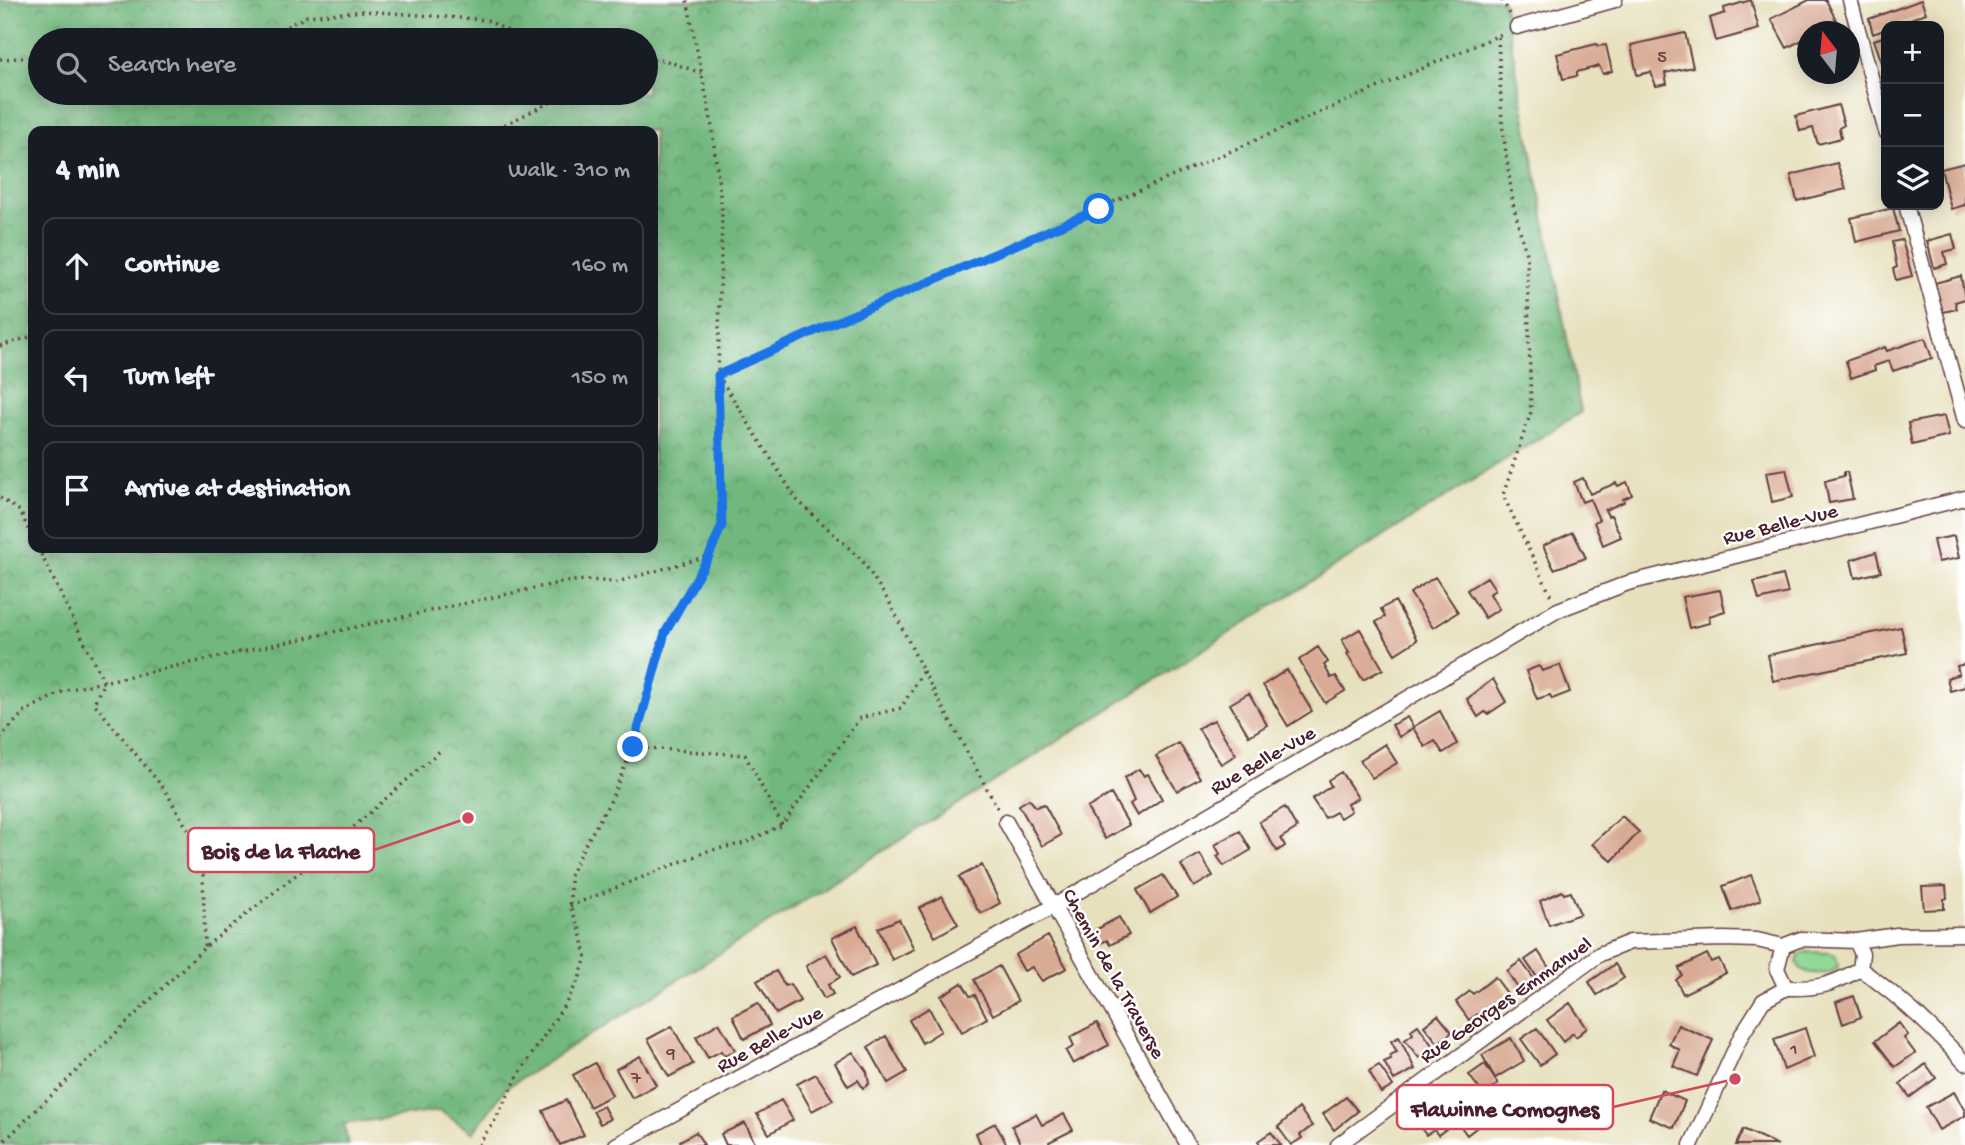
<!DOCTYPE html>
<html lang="en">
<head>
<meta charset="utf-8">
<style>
	body { margin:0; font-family:"Gochi Hand",sans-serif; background:#20242c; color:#f1f3f6 }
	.controls { position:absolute; right:21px; top:21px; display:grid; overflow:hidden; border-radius:14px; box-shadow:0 4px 18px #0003 }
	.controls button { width:63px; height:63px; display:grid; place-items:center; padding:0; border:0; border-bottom:2px solid #363941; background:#171b24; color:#f1f3f6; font:35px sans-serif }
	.compass { position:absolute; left:1797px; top:21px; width:63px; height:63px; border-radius:50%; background:#171b24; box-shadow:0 4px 18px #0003; rotate:344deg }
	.stop { position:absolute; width:21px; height:21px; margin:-16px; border:5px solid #1a73e8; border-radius:50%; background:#fff }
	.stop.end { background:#1a73e8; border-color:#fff; box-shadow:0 2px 7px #0008 }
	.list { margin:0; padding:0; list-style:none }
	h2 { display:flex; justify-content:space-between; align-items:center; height:91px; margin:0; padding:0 28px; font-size:30px }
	h2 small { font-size:23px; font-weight:400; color:#9ea1a6 }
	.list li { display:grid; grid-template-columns:46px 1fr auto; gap:21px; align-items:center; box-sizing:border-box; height:98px; margin:0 14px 14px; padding:0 14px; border:2px solid #363941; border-radius:14px }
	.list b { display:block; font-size:26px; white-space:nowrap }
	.list em { font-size:23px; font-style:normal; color:#9ea1a6 }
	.icon { flex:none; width:38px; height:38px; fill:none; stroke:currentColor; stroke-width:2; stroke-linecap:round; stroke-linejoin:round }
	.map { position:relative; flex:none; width:1965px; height:1145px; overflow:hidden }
	.search { position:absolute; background:#171b24; box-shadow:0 4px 18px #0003; left:28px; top:28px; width:630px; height:77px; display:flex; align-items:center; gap:18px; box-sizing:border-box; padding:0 24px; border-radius:38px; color:#9ea1a6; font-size:26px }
	.panel { position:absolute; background:#171b24; box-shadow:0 4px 18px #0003; left:28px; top:126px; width:630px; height:427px; border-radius:14px }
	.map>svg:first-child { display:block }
	.grass { fill:#8ed895; stroke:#6c7c60; stroke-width:2 }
	.forest { fill:url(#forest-crowns); stroke:#5e6c54; stroke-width:2; fill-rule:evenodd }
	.building { fill:#d9aa94 }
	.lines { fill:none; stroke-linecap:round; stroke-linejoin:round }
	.street-casing { stroke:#623c41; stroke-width:17 }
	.path { stroke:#623c41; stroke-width:3.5; stroke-dasharray:2 5; stroke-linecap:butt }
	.street { stroke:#fff; stroke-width:14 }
	.route { stroke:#1a73e8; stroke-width:9 }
	.labels { text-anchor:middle; stroke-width:5; stroke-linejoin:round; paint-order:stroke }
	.number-label { font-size:18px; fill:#6e4245 }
	.street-label { font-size:21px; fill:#4a1f2b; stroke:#fff }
	.leader { fill:none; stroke:#d1495b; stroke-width:2.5 }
	.callout-dot { fill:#d1495b; stroke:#fff; stroke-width:2.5 }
	.callout { fill:#fff; stroke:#d1495b; stroke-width:2.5 }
	.callout-label { font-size:23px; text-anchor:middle; font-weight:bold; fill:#4a1f2b }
</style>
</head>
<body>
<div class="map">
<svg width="1965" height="1145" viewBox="0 0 1965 1145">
	<defs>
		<pattern id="forest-crowns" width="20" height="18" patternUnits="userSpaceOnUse" patternTransform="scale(1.75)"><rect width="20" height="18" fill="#72b87e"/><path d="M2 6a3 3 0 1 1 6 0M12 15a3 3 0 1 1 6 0" fill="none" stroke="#609567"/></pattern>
	</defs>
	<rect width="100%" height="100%" fill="#fff"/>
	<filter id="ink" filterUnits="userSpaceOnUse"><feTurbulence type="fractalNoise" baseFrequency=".0143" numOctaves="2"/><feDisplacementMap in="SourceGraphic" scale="14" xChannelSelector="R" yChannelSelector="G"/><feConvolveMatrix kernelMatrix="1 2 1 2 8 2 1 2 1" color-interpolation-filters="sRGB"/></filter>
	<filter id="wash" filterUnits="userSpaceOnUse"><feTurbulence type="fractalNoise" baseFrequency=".00686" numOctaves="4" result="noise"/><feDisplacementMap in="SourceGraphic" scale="28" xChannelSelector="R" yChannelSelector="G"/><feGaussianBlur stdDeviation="1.57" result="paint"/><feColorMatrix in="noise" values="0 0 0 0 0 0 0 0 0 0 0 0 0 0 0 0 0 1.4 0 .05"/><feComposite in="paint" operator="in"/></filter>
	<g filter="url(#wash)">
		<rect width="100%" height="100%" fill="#e7e0bd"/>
		<path class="grass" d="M1805,952L1831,953L1836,957L1838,967L1830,973C1818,973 1803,976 1797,963L1799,956Z"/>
		<path class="forest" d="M0,0H1503L1581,412L506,1088L473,1133L440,1111L344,1124L348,1145H0ZM40,40H646V93H40ZM33,131H653V548H33Z"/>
		<g id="blocks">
			<path class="building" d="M1751,0L1759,29L1716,41L1710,18L1725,13L1724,8Z
				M1809,0H1826L1837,22L1818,32H1808V37L1787,48L1771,19Z
				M1921,0L1926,13L1893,26H1886V29L1873,34L1869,19Z
				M1685,33L1693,67L1665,73L1667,84L1656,86L1651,72L1637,75L1631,45Z
				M1886,36V74L1874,40Z
				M1596,44L1598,46L1606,45L1612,71L1603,74L1599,66L1577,72V76L1563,79L1557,54Z
				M1838,105L1844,125L1839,128L1841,138L1818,144L1813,128L1800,131L1796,116Z
				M1837,163L1846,189L1797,201L1791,175Z
				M1965,163V205L1951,209L1941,169Z
				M1893,208L1899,231L1856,242L1851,218Z
				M1952,234L1956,249L1944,252L1947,264L1934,268L1927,241Z
				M1902,240L1912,276L1896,280L1893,269L1897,267L1892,242Z
				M1961,276L1965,299L1955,302L1957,309L1943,312L1935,283Z
				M1925,338L1932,358L1893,371L1889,361L1874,366L1875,370L1851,378L1846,361L1885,347L1887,351Z
				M1944,416L1949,436L1912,445L1908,423Z
				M1786,469L1793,497L1772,502L1766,472Z
				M1844,472H1847L1853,499L1829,503L1825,481L1844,476Z
				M1583,478L1590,494L1616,483L1618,486L1627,482L1632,495L1623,499L1624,502L1605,510L1608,516L1611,515L1621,537L1603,545L1594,522L1599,520L1590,499L1582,502L1574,482Z
				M1573,532L1586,558L1554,569L1543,546Z
				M1954,536L1959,558L1938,562L1933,540Z
				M1876,552L1881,572L1855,578L1851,560Z
				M1783,575L1788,593L1759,600L1754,582Z
				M1435,577L1458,612L1433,628L1410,593Z
				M1487,577L1495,589L1490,594L1499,609L1485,618L1467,590Z
				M1720,590L1725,611L1709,616L1710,623L1689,628L1682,597Z
				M1395,601L1417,640L1395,654L1376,622L1385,617L1381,609Z
				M1901,627L1907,653L1773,681L1768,655Z
				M1360,629L1383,669L1363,680L1347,654L1349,653L1342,640Z
				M1318,647L1328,662L1324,665L1331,678L1336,676L1345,691L1325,703L1299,660Z
				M1965,664V687L1950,691L1947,678L1959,674L1957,666Z
				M1560,665L1570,692L1552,699L1550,695L1537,699L1526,671L1539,666L1542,671Z
				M1287,670L1312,711L1288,726L1263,685Z
				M1493,679L1506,702L1488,714L1485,712L1478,717L1467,699Z
				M1249,693L1267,725L1249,736L1230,704Z
				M1440,711L1457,744L1443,753L1435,741L1425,747L1413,728L1399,737L1392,725L1407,717L1413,727Z
				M1214,720L1236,755L1221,764L1198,728Z
				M1179,743L1200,778L1177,791L1156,756Z
				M1385,744L1397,763L1372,778L1360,760Z
				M1139,769L1144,776L1148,774L1162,799L1137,816L1130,804L1134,801L1124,778Z
				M1341,772L1358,798L1347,804L1351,811L1340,818L1336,812L1325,818L1312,799L1331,786L1328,780Z
				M1111,794L1129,825L1105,839L1087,808Z
				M1029,799L1036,807L1044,804L1061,835L1042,846L1019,805Z
				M1285,807L1297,828L1281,838L1285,846L1277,851L1259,822Z
				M1622,816L1639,832L1612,861L1592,844Z
				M1240,831L1251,850L1224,866L1217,856L1220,854L1215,845Z
				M1200,854L1213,876L1194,887L1181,865Z
				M982,865L1000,903L982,913L977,909L959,877Z
				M1163,875L1177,897L1150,913L1137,890Z
				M1751,875L1761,900L1732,911L1723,886Z
				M1946,886L1947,898L1944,899V909L1924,910L1922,887Z
				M1562,891L1564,894L1571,892L1580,914L1549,925L1540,901Z
				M942,896L958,924L935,937L919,908Z
				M1119,917L1129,935L1110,945L1107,940L1097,945L1090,933Z
				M899,919L914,949L892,960L878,928Z
				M857,926L876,965L851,977L832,938Z
				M1048,936L1067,968L1042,981L1032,967L1024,971L1015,955Z
				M1538,951L1549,968L1537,977L1525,960Z
				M826,954L840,977L828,985L833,994L824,999L806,966Z
				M1707,954L1711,962L1719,959L1726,973L1683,994L1676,980L1682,975L1679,968Z
				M1521,961L1534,979L1519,990L1507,971Z
				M1615,964L1624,978L1597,995L1589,982Z
				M999,966L1018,1001L993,1015L974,980Z
				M776,971L785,986L790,984L800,1001L776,1014L757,981Z
				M1495,977L1509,996L1486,1012L1484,1010L1469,1020L1456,1002L1470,991L1473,994Z
				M962,983L970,996L975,995L987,1018L962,1032L941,996Z
				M1854,996L1861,1017L1843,1024L1836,1002Z
				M758,1003L770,1025L744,1039L733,1016Z
				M1570,1003L1587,1028L1576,1037L1573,1033L1563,1042L1547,1020Z
				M929,1008L941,1031L922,1043L909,1020Z
				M1438,1015L1452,1032L1438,1043L1424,1026Z
				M719,1023L735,1050L725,1056L721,1051L708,1058L696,1037Z
				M1097,1023L1109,1045L1073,1064L1066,1051L1074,1046L1070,1037Z
				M1899,1023L1908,1035L1904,1038L1915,1053L1895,1067L1875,1041Z
				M1418,1025L1434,1048L1419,1058L1405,1040L1413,1034L1411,1030Z
				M1678,1025L1713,1040L1697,1076L1673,1066L1680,1050L1669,1044Z
				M672,1026L693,1064L669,1077L648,1039Z
				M1537,1028L1555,1054L1540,1065L1521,1039Z
				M1805,1028L1814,1057L1784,1070L1774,1039Z
				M886,1036L907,1072L888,1083L868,1047Z
				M1399,1037L1415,1069L1394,1080L1384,1062L1391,1059L1390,1055L1397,1052L1391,1041Z
				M1511,1038L1524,1061L1495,1078L1482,1055Z
				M853,1052L867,1072L869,1084L863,1088L858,1080L848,1086L835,1063Z
				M640,1056L656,1085L632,1098L616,1069Z
				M595,1063L612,1095L590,1107L573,1075Z
				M1485,1064L1498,1084L1484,1095L1469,1075Z
				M1926,1064L1936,1078L1910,1097L1900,1084Z
				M1379,1065L1393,1086L1381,1093L1369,1071Z
				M816,1074L833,1100L812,1111L797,1084Z
				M1454,1088L1481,1124L1467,1135L1440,1098Z
				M1661,1090L1685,1101L1674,1128L1649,1118Z
				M1954,1092L1965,1111V1116L1939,1130L1926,1107Z
				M1346,1097L1358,1111L1334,1130L1323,1114Z
				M566,1100L584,1135L560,1145L543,1111Z
				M781,1100L793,1120L769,1134L757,1114Z
				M1437,1101L1450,1118L1442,1123L1446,1129L1438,1135L1434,1130L1426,1135L1413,1117Z
				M603,1106L610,1119L600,1124L593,1111Z
				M1299,1108L1312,1126L1300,1135L1302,1138L1291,1145L1278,1127Z
				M1036,1114L1042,1125L1064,1114L1073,1130L1049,1142L1050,1145H1021L1012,1126Z
				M745,1123L756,1145H726L721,1134Z
				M995,1123L1006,1143L1003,1145H981L976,1133Z
				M1743,1129L1778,1145H1736Z
				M696,1132L704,1145H682L680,1141Z
				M1271,1132L1281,1145H1260L1258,1141Z"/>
		</g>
	</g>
	<g filter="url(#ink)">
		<use href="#blocks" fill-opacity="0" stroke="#623c41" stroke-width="2"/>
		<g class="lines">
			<defs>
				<path id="street" d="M1850,0L1886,132
					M1517,27L1615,0
					M1906,205L1965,421
					M1006,822L1188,1145
					M1856,941L1862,954L1860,969
					M1783,946L1777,969L1786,988
					M1860,969C1899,996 1933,1028 1965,1063
					M1786,988C1818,989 1832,985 1860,969
					M616,1145L1054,906L1558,610L1628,583L1965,498
					M1338,1145L1600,954L1630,942L1723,939L1757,940L1783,946L1801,939L1856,941L1897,935L1965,934
					M1691,1145L1741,1036L1763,1001L1786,988"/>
			</defs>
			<use href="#street" class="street-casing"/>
			<path class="path" d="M1502,0L1510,14
				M1498,37L1502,123L1513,204L1527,258L1531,412L1503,495L1552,598
				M255,40L262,39L307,16L365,11L487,20L525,40
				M0,59L40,57
				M646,60H664L701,73
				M492,131L569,93
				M0,346L33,336
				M0,498L20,511L33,539
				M38,548L104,682L94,703L165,790L188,830L203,875L205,947
				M923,671L999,811
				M0,738L25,711L66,690L563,582L585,580L617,582L708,556
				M633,747L745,755L782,825L860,718L901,708L923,671L891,605L862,560L797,500L718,375L824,327L1504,33
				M570,906L708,851L745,843L782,825
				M0,1145L205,947L331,847L442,749
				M479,1145L485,1134L493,1124L519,1074L567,1001L579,979L586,957L581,932L570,906V876L582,850L611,800L633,747L665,633L709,556L722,525L718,375L722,211L711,120L687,0"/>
			<use href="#street" class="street"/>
		</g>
	</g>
	<g class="lines" filter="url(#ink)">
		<path class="route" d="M633,747L665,633L709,556L722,525L718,375L824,327L1099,209"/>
	</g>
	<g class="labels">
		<g class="number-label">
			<text x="1662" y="62">5</text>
			<text x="1794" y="1054">1</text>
			<text x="671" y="1058">9</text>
			<text x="636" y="1083">7</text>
		</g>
		<g class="street-label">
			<text transform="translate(1780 523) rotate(-14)" y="7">Rue Belle-Vue</text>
			<text transform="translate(1262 759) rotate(-30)" y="7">Rue Belle-Vue</text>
			<text transform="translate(1115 973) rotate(61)" y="7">Chemin de la Traverse</text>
			<text transform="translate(1505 999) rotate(-35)" y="7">Rue Georges Emmanuel</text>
			<text transform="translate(769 1038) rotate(-29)" y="7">Rue Belle-Vue</text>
		</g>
	</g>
	<path class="leader" d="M468 818L374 850M1735 1079L1613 1107"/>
	<g class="callout-dot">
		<circle cx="468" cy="818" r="7"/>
		<circle cx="1735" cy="1079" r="7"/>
	</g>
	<g class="callout">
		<rect x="188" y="828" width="186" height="44" rx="7"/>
		<rect x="1397" y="1085" width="216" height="44" rx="7"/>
	</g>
	<g class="callout-label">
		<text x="281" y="858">Bois de la Flache</text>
		<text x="1505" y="1116">Flawinne Comognes</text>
	</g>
</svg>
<div class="controls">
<button>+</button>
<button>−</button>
<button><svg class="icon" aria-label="layers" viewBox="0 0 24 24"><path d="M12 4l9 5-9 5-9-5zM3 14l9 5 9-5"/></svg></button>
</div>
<svg class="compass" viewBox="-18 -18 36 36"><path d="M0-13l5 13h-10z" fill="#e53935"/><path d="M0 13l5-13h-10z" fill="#9ea1a6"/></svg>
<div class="stop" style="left:1099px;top:209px"></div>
<div class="stop end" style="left:633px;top:747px"></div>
<div class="search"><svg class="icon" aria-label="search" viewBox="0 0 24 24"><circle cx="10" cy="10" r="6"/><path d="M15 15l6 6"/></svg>Search here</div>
<section class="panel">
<h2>4 min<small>Walk · 310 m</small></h2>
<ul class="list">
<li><svg class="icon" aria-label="ahead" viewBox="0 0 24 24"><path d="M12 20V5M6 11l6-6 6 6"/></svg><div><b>Continue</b></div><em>160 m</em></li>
<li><svg class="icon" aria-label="left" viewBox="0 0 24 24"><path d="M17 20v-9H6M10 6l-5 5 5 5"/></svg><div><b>Turn left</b></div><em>150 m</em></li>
<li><svg class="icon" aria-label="arrive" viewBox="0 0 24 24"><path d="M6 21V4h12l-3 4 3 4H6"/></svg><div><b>Arrive at destination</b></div></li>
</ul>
</section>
</div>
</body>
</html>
